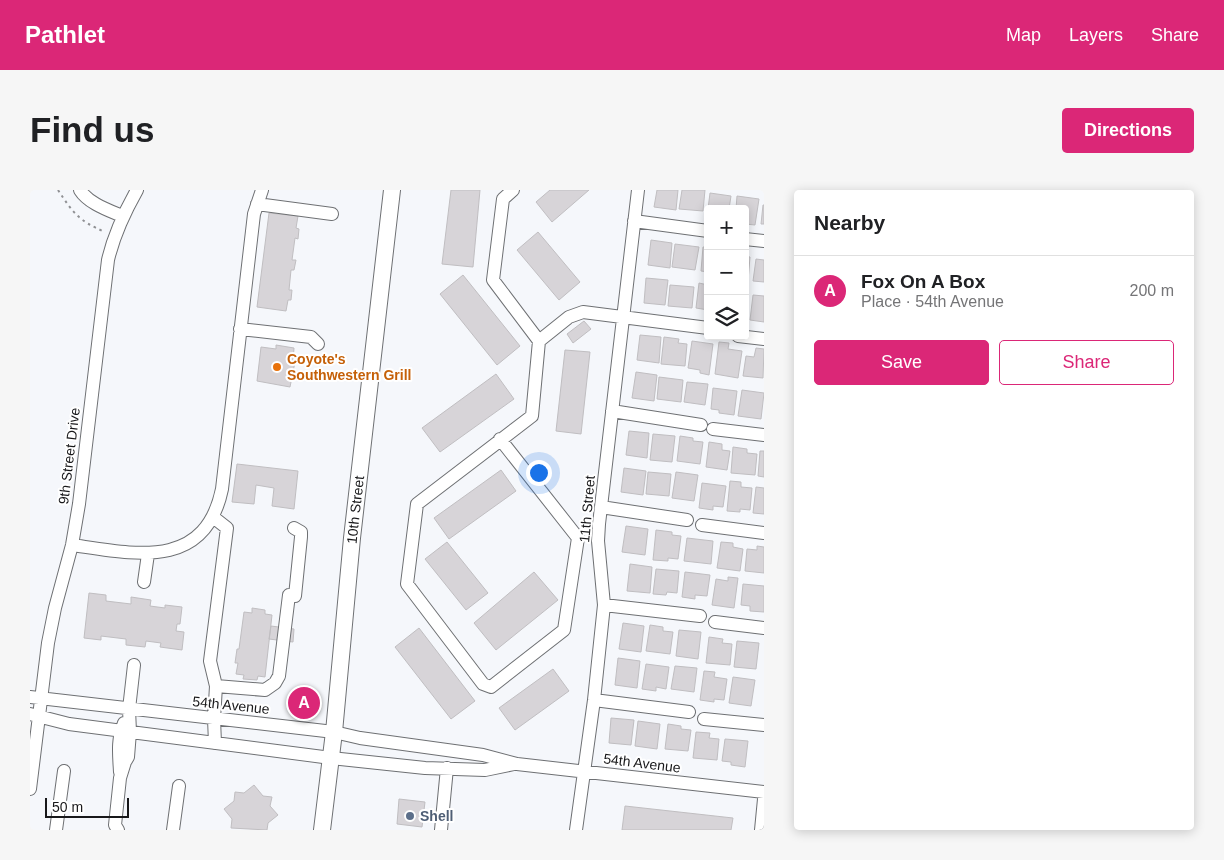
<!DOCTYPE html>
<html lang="en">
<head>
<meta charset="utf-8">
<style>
	body { margin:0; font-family:Helvetica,sans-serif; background:#f6f6f6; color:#202124 }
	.controls { position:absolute; right:15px; top:15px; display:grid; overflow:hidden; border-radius:5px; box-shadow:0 2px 12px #0003 }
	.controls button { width:45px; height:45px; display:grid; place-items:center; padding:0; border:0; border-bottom:1px solid #e0e0e0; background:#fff; color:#202124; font:25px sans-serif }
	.scale { position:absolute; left:15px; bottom:12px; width:84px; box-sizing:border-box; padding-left:5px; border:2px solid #18181a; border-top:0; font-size:14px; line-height:18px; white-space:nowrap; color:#18181a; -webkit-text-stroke:4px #fff; paint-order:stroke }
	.you { position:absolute; left:508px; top:282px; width:18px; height:18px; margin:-12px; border:4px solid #fff; border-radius:50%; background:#1a73e8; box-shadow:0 0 0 8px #1a73e833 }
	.badge { display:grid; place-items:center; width:32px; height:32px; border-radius:50%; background:#db2777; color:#fff; font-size:16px; font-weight:700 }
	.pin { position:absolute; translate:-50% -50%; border:2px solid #fff; box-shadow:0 1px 5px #0006 }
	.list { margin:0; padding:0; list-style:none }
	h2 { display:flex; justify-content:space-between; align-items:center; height:65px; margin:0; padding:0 20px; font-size:21px }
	h2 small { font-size:16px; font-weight:400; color:#757577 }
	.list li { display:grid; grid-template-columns:32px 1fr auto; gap:15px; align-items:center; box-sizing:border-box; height:70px; padding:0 20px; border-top:1px solid #e0e0e0 }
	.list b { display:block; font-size:19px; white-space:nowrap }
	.list p { margin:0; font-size:16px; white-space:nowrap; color:#757577 }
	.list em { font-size:16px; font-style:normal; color:#757577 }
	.actions { display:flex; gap:10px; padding:15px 20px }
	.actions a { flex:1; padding:11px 0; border:1px solid #db2777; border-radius:5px; text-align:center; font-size:18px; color:#db2777 }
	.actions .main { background:#db2777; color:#fff }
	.icon { flex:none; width:28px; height:28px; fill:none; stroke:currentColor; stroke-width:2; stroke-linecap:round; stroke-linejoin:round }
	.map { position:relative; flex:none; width:734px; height:640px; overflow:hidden; border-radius:5px }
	header { display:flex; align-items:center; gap:30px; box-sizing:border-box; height:70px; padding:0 25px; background:#db2777; color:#fff }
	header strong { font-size:24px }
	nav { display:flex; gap:28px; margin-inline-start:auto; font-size:18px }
	.intro { display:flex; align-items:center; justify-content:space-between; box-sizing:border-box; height:120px; padding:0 30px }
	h1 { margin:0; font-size:35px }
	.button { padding:12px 22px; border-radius:5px; background:#db2777; color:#fff; font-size:18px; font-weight:700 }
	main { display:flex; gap:30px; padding:0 30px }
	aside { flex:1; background:#fff; border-radius:5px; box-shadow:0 2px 12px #0003 }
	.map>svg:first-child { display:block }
	.building { fill:#d7d4d8; stroke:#c0bec1 }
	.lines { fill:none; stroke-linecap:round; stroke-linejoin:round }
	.minor-casing { stroke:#6e7073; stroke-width:14 }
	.major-casing { stroke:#6e7073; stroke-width:18 }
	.path { stroke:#909194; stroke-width:2; stroke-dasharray:2.5 4; stroke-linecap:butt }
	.minor { stroke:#fff; stroke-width:12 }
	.major { stroke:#fff; stroke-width:16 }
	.food-dot { fill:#e8710a; stroke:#fff; stroke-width:2 }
	.service-dot { fill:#5c6f8a; stroke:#fff; stroke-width:2 }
	.labels { text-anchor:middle; stroke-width:4; stroke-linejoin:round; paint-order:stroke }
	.food-label { font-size:14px; font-weight:bold; fill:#c56008; stroke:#fff; text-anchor:start }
	.street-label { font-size:14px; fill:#18181a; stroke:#fff }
	.service-label { font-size:14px; font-weight:bold; fill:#4e5e75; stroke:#fff; text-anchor:start }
</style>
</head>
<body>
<header>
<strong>Pathlet</strong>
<nav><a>Map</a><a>Layers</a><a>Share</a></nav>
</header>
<div class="intro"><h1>Find us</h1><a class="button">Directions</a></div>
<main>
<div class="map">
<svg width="734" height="640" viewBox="0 0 734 640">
	<rect width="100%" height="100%" fill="#f5f7fb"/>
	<path class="building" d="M421,0H450L443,77L412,74Z
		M520,0H559L522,32L506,12Z
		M627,0H648L646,20L624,17Z
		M652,0H675L673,21L649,19Z
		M680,3L701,6L699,19H678Z
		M707,6L729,9L725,35L715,34V19H706Z
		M733,15H734V34H731Z
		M239,23L268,26L266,38L269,39L268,49L265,48L262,70H266L264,80H261L259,100H262L261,110H258L256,121L227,117Z
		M508,42L550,92L529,110L487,60Z
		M621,50L642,53L640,78L618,75Z
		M645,54L669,57L665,80L642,77Z
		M673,57H678V82L671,81Z
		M715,66L720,67L718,91H715Z
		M726,69L734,70V92L723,91Z
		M433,85L490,156L467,175L410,104Z
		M616,88L638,90L635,115L614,113Z
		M669,93L678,95V120L666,118Z
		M640,95L664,97L662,118L638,116Z
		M723,105L734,106V132L720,130Z
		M715,107H718L716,128H715Z
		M554,131L561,139L543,153L537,144Z
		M610,145L631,147L629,173L607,170Z
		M634,147L649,149L648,153L657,154L655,176L631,174Z
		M662,151L683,154L679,185L670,183V180L658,178Z
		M689,152L699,153L698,159L712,161L708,188L685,184Z
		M246,155L264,158L263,172H265L260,197L227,191L231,157L246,159Z
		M726,158L734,159L733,188L713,186L716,166L724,167Z
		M535,160L560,162L551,244L526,241Z
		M606,182L627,185L624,211L602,208Z
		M466,184L484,209L410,262L392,238Z
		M629,187L653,190L651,212L627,209Z
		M657,192L678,194L675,215L654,212Z
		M683,198L707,201L704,225L689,223V220L681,219Z
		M712,200L734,203L731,229L708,226Z
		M599,241L619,243L617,268L596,265Z
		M623,244L645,246L642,272L620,270Z
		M650,246L663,248V251L673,252L670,274L647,271Z
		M679,252L692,254V260L700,261L697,280L676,277Z
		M703,257L717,259V263L727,264L725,285L701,283Z
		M730,261H734V287L728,286Z
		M207,274L268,281L264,319L242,316L244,298L226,295L224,314L202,312Z
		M594,278L616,281L613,305L591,302Z
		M471,280L486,301L419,349L404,328Z
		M618,282L641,284L639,306L616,304Z
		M646,282L668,285L664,311L642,308Z
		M700,291L711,292V297L722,298L720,320L710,319V322L697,321Z
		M672,293L696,296L693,317L683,316V320L669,318Z
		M726,297L734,298V324L723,323Z
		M596,336L618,339L615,365L592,362Z
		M626,340L642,342V345L651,346L648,369L638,368V371L623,370Z
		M657,348L683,351L681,374L654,371Z
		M417,352L458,403L436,420L395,369Z
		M691,352L703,353V357L713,359L710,381L687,378Z
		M727,356L734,357V383L715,381L717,359L727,360Z
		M600,374L622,377L620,403L597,401Z
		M626,379L649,381L647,403L637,402L636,405L623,404Z
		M504,382L528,410L466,460L444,433Z
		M655,382L680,385L677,406L665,405V409L652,407Z
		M698,387L708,388L704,418L682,415L686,389L698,391Z
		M713,394L734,396V422L720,421V416L711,415Z
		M59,403L76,405V411L101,414V407L121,410L120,416L135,418V415L152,417L150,434H147L146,441L154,442L152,460L130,457L131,453L116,451L115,457L96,455V449L71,446V450L54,448Z
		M222,418L235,420V424L242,425L235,487L228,486L227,490L213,489L214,485L206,484L208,473H205L207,459H209L214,422L222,423Z
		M593,433L614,436L611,462L589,459Z
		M620,435L633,437V441L643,442L640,464L616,461Z
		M241,436L264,439L263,452L239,449Z
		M389,438L445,511L421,529L365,457Z
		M649,440L671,442L668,469L646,466Z
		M679,447L693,449L692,453L702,454L700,475L676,473Z
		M707,451L729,453L726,479L704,477Z
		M588,468L610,471L607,498L585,495Z
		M616,474L639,477L636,499L626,497V501L612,499Z
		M645,476L667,478L664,502L641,499Z
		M523,479L539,501L485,540L469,518Z
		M674,481L685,482L684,487L697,489L694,510L684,509V512L670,510Z
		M703,487L725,490L721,516L699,513Z
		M581,528L604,530L601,555L579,553Z
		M608,531L630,534L627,559L605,556Z
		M638,534L651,536V539L661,540L658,561L635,559Z
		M666,542L680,543L679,548L689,549L687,570L663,568Z
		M695,549L718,551L715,577L701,575V572L692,571Z
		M224,595L233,606L242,607L240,616L248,625L238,633L237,640L201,638L202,629L194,619L204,611L205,602L214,603Z
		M369,609L395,612L392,637L367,634Z
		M595,616L703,628L701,640H592Z"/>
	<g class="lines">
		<defs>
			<path id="minor" d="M50,0C58,13 78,20 92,26
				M227,14L302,24
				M604,31L678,41
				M715,49L734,51
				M210,139L281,147L288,154
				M708,146L734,149
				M509,151L539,127L553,122L678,138
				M582,221L671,235
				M683,239L734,245
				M470,249L548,348L534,440L461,497L453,494L377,394L387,314L502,226L509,151L463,90L473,9L483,0
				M571,317L657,330
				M183,327L197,338L180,471L186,496L184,529L185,553
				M672,335L734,343
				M264,338L271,342V347L265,406
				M42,355C104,364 175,381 192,299L224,24L232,0
				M114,392L118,364
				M574,415L670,426
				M685,432L734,438
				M186,496L235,500L245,493L249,486L259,405
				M0,507L304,542L330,548L453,565L487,574L734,602
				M564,510L659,522
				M0,524L39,534L301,568L395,578L455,580L484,574
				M674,529L734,535
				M90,582C89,564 87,550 94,533
				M0,599L18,453L25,418L42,355L49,314L78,70C84,44 94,23 107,0
				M26,640L34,581
				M88,640L85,635L90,588L95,572L98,567L100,542L99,519L104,475
				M143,640L149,596
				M411,640L417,578
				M546,640L564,510L574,415L568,351L569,334L608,0
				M731,640L734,609"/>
			<g id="major">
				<path id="s1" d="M292,640L304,542L322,348L362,0"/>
			</g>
		</defs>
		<use href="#minor" class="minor-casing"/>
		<use href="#major" class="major-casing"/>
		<path class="path" d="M28,0C43,23 49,31 75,42"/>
		<use href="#minor" class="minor"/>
		<use href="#major" class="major"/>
	</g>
	<circle class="food-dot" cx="247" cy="177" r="5"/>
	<circle class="service-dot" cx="380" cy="626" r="5"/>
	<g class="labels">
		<g class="food-label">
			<text x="257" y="174">Coyote's<tspan x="257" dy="16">Southwestern Grill</tspan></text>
		</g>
		<g class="street-label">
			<text transform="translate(39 266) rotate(-83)" y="5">9th Street Drive</text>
			<text transform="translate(557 319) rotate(-85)" y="5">11th Street</text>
			<text dy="5" stroke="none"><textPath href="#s1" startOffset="322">10th Street</textPath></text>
			<text transform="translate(201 515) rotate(6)" y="5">54th Avenue</text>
			<text transform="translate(612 573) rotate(7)" y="5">54th Avenue</text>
		</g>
		<g class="service-label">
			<text x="390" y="631">Shell</text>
		</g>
	</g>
</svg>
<div class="controls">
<button>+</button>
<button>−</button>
<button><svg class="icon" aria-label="layers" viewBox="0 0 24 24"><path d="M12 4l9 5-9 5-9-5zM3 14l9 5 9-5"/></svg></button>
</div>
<div class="scale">50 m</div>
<div class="you"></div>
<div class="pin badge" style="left:274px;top:513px">A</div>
</div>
<aside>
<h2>Nearby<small></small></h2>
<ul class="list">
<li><span class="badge">A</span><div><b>Fox On A Box</b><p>Place · 54th Avenue</p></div><em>200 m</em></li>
</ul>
<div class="actions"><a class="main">Save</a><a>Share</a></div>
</aside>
</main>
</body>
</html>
